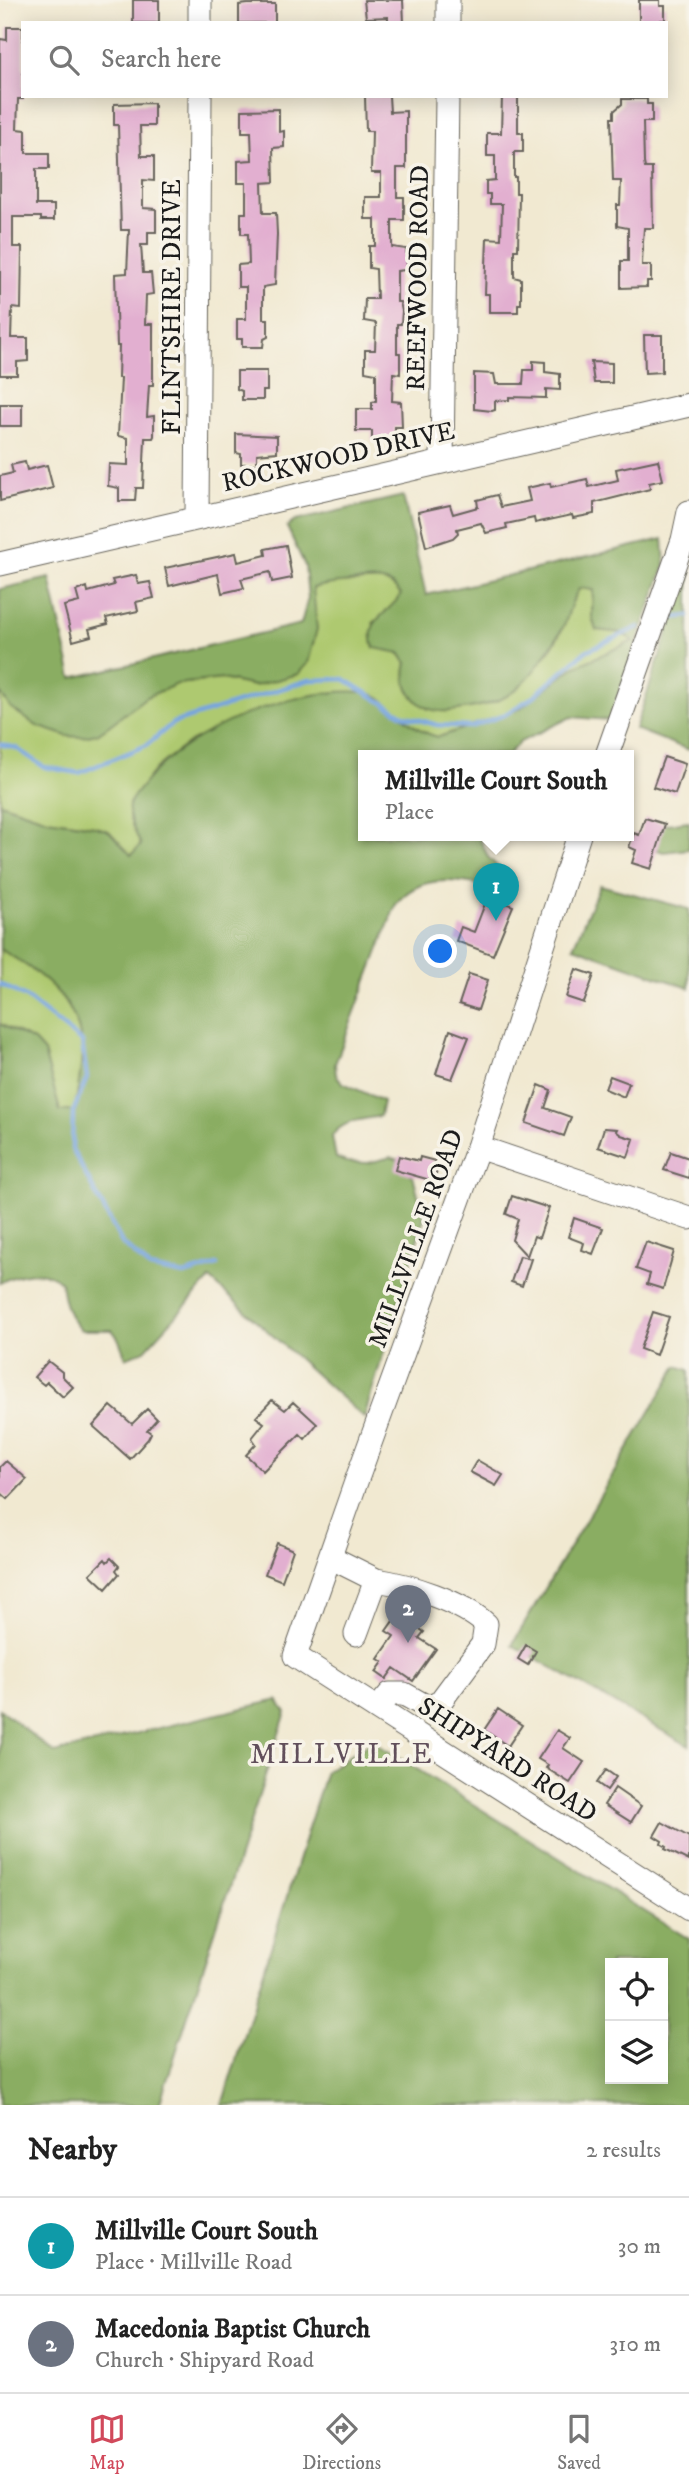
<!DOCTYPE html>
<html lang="en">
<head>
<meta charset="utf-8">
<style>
	body { margin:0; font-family:"IM FELL DW Pica",serif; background:#f6f6f6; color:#222 }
	.controls { position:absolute; right:21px; bottom:21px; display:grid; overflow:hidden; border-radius:0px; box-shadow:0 4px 18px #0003 }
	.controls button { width:63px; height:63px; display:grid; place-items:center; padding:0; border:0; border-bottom:2px solid #e0e0e0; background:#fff; color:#222; font:35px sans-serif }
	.you { position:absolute; left:441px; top:952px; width:24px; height:24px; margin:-18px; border:5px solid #fff; border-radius:50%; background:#1a73e8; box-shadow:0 0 0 10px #1a73e833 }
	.badge { display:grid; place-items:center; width:46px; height:46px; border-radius:50%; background:#d1495b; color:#fff; font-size:23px; font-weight:700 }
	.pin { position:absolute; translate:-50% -58px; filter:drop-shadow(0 2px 4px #0008) }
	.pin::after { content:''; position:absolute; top:37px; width:24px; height:21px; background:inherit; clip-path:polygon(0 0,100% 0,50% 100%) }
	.popup { position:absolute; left:358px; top:750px; width:276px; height:91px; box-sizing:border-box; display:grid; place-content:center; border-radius:0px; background:#fff; filter:drop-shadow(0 2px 5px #0005); font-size:23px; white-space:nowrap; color:#767676 }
	.popup b { font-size:26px; color:#222 }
	.popup::after { content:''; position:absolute; left:50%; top:100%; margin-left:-14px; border:14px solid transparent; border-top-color:#fff }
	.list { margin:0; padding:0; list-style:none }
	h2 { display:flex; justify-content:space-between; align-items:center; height:91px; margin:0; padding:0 28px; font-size:30px }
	h2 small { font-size:23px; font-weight:400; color:#767676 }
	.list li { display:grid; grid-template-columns:46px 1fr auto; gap:21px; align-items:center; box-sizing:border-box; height:98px; padding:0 28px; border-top:2px solid #e0e0e0 }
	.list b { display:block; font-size:26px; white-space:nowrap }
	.list p { margin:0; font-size:23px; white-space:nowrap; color:#767676 }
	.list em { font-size:23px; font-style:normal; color:#767676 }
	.icon { flex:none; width:38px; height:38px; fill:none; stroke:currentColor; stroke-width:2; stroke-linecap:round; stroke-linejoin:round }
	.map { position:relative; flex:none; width:689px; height:2105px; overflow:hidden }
	.search { position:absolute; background:#fff; box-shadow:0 4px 18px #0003; left:21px; right:21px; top:21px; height:77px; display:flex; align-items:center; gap:18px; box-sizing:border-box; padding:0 24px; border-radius:0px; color:#767676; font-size:26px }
	.sheet { height:287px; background:#fff }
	nav { display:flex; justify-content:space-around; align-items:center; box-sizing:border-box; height:98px; border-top:2px solid #e0e0e0; background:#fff; font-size:19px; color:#767676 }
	nav a { display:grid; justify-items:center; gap:4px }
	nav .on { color:#d1495b }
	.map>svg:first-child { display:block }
	.green { fill:#aec96f; stroke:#657246; stroke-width:2 }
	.forest { fill:#8aad62; stroke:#53643f; stroke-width:2; fill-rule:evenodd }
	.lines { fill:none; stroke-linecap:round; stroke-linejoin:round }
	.stream { stroke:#76a4df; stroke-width:4.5 }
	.building { fill:#e2afd0 }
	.minor-casing { stroke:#67645b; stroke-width:25 }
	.minor { stroke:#fff; stroke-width:23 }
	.labels { text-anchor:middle; stroke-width:7; stroke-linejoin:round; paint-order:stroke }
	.street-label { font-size:26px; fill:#1c1c1c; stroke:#f7f3e8 }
	.neighbourhood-label { font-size:28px; letter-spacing:2px; fill:#614f5b; stroke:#f7f3e8 }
</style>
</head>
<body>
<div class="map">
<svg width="689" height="2105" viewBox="0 0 689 2105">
	<rect width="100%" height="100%" fill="#f7f3e8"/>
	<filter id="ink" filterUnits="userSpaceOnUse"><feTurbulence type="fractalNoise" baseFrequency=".0143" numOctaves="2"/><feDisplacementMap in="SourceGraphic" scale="14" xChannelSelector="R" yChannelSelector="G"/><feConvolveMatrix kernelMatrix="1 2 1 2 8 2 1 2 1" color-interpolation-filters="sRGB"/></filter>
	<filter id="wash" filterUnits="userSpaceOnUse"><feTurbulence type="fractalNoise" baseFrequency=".00686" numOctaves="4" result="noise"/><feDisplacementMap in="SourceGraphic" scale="28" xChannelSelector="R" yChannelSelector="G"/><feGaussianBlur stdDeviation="1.57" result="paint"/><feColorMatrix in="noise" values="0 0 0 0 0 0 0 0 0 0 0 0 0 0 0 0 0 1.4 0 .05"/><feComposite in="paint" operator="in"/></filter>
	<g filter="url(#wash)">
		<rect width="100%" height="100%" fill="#f1e9d1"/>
		<path class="green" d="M379,580L392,584L401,594L394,605L373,623L407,663C402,685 410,697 428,709L534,669C546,657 558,639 565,623C570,609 570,599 580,588L593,590L592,617C605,627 620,632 634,641L574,667L519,709L439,737L426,734L387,706L380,697L365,692H334L273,705L191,741L156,768L129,803V817L141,845L131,855L94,826L47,819L0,803V693L11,708L97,734L146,697L177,684L222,679L254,686L298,674L313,601V588L326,584Z
			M0,949C40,973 80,999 82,1051C82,1070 77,1092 75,1111H60L44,1052L34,1041L0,1024Z"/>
		<path class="forest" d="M403,496L426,595L663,539L665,565L609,720L571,717L520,742L507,755H363V835H478L488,857L511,880L502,888C464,883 423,869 396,904L335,1064L336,1075L343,1083L383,1101L380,1116C362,1120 343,1120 332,1136L336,1158L346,1162L368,1163L391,1157L402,1161L414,1179L424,1218L364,1418L210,1279L145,1350L126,1358L118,1338L112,1330H81C67,1317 63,1300 61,1282C45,1268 17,1273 0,1283V1024L34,1041L44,1052L60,1111H75C77,1091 82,1070 82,1051C80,999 40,973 0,949V803L47,819L94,826L109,831L131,855L141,845C136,833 127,819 129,805C131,798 139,790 144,783C184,730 296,686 363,692C387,694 408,731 439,737L519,709L574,667L633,641L622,633L596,630L592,617L593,590L580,588C570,600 570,613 563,627C552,647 526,687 505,697C492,704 478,707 464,709C447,712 432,714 418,702C406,691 403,677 407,663L400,653L374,648C364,618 387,617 401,594C395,588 392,583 382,581C370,579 325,584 313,588L317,629L308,663L298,674L254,686L222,679L177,684L146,697L110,725L97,734L82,737L67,736L37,726L11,708L0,693V589L50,578L72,678L301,624L308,598L305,566L287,527L295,521Z
			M689,570V750L635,729Z
			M689,821V849L663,852L640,843L660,825Z
			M600,885L689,909V988L573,947Z
			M677,1366L689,1370V1746L512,1645Z
			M277,1700L286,1712L159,2105H0V1709L54,1753Z
			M372,1741L689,1939V2105H222L326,1771ZM610,1963H663V2079H610Z"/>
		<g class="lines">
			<path class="stream" d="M662,619L689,616
				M0,744L16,748L44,767L79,773L147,745L173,723L309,680L344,679L403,715L437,725L471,727L504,715L533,697L586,651L639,627
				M0,984L27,998L82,1042L87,1078L73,1112L72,1149L122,1243L150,1268L184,1275L217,1265"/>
		</g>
		<g id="blocks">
			<path class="building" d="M133,0H159V23H133Z
				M364,0H403L404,23H388V17L366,18Z
				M639,0H660V6H665V20H661L660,23H639Z
				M247,4H275V23H239V5Z
				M7,27H23V99H18L17,129L26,130V153H49V169H36V205H54V220H41V217H13V247H22L21,309L12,308L11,338H28V361L17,362V375H0V39L7,40Z
				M365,96H389L390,112L406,111V168H397V197H404V220H392V247L406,249L407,267L405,270L397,271V302H400L402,311L401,324H397V353H400V374L393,373L392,401L401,402L402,427H395V435H391V441H372V431H356V409H372V402L376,401V373L365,371V350H375L376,323L364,321L365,299H377L376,269L369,268V246H375V219H365V197H381V173H371L372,131H366Z
				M502,96H518V133H523V152H514V177H516V193H519L518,250H514V277L521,279V304H518V312H489V294H485L487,238L501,239L502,204H490V194H486V181L495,180V156H487V133H501Z
				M622,99H647V104H652V122H643L644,163L645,168H652L653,228H644L643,241L642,265H651V281H647V287L621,288V261H628V228L617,226V205H620L621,181H613L611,118H614V111L622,104Z
				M154,103V126H140L141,156H154V181L143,180V208L156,209V232H148V245H141L143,273H151L153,294L146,295L145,324H153V385H149L147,417L154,416V436L153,438H145L143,488H136L135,501H119V488L108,486L109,464L128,465V438L118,436L121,378H118L119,346H117L115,274L127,273L129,230H121L118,125H114V104Z
				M279,109V132L284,131V147L273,148L274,182L262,183L263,213H276L277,234L275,285L263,287V319H268V337L264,339L263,347H242V339H237V319H246V287H238V265L249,264L248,234H241V213H246V183H238V161L252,160L251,132H242V110Z
				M644,335H662V372L645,373Z
				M533,361L545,362V372L560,374V390L546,389V398L509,397V400L495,401V410L492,411L474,409V373L494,374L496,384H523L524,370H533Z
				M591,362L612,363V383H594Z
				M237,371H267V391H263V400H242V391L237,389Z
				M0,404H22V426H0Z
				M236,434L277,436V452L257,454V464H241V454L236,453Z
				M658,460L663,480L649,483L650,489L594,503V514L573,518L572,515L535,523L534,518L506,524L507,528L486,533L481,523L457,529L458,533L453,538L426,547L418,512L450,505L453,514L478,507L477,500L497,495L501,507L530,501L527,488L550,483L551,487L587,479L589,487L618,480L616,469Z
				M25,462L27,470L47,465L53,488L0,501V476L13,473L11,465Z
				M286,545L292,578L272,582L270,572L241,579L244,588L222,593L218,574L169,586L165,568L236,553L238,562L266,555L265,549Z
				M136,575L138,584L150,582L154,598L136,602L138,611L106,618L108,624L89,629L91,636L73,641L64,606L79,602L76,591L87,587L88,592L114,585L112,580Z
				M664,757L685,764L675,794L653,787Z
				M645,818L665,824L651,869L632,863L636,850L629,847L634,833L639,835Z
				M488,896L513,906L493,955L456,941L461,927L474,932Z
				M576,969L594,975L584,1003L566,997Z
				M469,974L488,980L478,1010L459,1004Z
				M450,1030L469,1037L452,1079L436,1074Z
				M610,1076L629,1083L624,1097L605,1089Z
				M539,1085L551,1090L545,1108L571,1117L564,1136L526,1123Z
				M604,1128L617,1129L616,1131L621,1135L634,1139L628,1157L598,1147Z
				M671,1152L689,1158V1178L664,1170Z
				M399,1156L419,1161L420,1157L435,1161L434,1165L438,1166L435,1177L431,1176L430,1180L395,1170Z
				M512,1196L549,1208L539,1238L534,1236L527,1256L512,1240L518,1219L506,1214Z
				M574,1218L603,1228L593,1254L582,1250L584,1243L568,1237Z
				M646,1242L674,1251L663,1289L647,1284L650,1274L636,1269Z
				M520,1256L531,1259L522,1286L511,1282Z
				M653,1312L669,1317L656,1355L640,1349Z
				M48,1361L62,1372V1376L73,1387L63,1397L47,1382L44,1385L34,1377Z
				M272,1400L285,1410L293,1402L317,1424L305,1439L300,1434L263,1471L246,1455L256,1444L252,1438L264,1423L256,1417Z
				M111,1406L132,1424L147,1409L157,1419L147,1430L151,1433L148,1439L130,1459L93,1426Z
				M477,1460L503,1475L496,1486L470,1472Z
				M6,1461L27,1479L8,1499L0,1492V1467Z
				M277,1543L293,1550L282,1581L265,1574Z
				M111,1558L119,1566L116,1570L119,1574L106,1589L90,1574L105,1559L107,1562Z
				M398,1614L424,1632L419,1638L436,1649L413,1681L394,1668L386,1679L376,1672L383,1662L378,1659L394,1636L386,1631Z
				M526,1645L536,1651L528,1665L518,1659Z
				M498,1709L522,1725L508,1746L484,1730Z
				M557,1730L570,1738L563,1748L584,1762L570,1783L546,1768L548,1765L538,1759Z
				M606,1770L616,1777L607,1790L597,1783Z
				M615,1788L641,1806L631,1822L604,1805Z
				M662,1822L689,1837V1861L665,1849L666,1847L661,1844L662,1841L654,1836Z"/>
		</g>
	</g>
	<g filter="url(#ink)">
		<use href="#blocks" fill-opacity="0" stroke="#67645b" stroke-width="2"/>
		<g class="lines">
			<defs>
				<path id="minor" d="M200,23V0
					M448,23V0
					M442,461L447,96
					M197,517L200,96
					M0,564L689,405
					M607,755L683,540L689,512
					M579,835L478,1147L357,1479L295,1656L689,1909
					M478,1147L689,1218
					M330,1557L376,1580
					M356,1634L376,1580C410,1585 460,1601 486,1624L483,1644L440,1702L429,1708L404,1694H390L378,1708"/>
			</defs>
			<use href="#minor" class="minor-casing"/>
			<use href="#minor" class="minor"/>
		</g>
	</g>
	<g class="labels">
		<g class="street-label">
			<text transform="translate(417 278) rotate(-89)" y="9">REEFWOOD ROAD</text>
			<text transform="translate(171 307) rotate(-90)" y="9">FLINTSHIRE DRIVE</text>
			<text transform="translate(338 456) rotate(-13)" y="9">ROCKWOOD DRIVE</text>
			<text transform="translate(415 1238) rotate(-70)" y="9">MILLVILLE ROAD</text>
			<text transform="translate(508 1759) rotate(33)" y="9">SHIPYARD ROAD</text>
		</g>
		<g class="neighbourhood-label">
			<text x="342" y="1763">MILLVILLE</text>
		</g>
	</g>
</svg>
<div class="controls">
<button><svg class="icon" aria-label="locate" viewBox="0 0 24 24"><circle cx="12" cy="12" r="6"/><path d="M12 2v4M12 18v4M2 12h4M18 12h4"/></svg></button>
<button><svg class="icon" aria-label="layers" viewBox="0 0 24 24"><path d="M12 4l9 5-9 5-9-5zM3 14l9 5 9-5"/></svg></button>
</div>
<div class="you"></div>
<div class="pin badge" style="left:496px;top:921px;background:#0f9aa8">1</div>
<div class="popup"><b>Millville Court South</b>Place</div>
<div class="pin badge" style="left:408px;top:1643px;background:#6b7280">2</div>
<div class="search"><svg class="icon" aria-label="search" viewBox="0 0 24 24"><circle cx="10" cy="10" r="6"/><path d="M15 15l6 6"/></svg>Search here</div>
</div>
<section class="sheet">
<h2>Nearby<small>2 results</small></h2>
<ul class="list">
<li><span class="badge" style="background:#0f9aa8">1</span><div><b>Millville Court South</b><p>Place · Millville Road</p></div><em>30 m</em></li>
<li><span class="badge" style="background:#6b7280">2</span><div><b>Macedonia Baptist Church</b><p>Church · Shipyard Road</p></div><em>310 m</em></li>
</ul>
</section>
<nav>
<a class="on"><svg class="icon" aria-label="map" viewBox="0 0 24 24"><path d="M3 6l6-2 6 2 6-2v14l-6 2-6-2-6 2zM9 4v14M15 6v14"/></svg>Map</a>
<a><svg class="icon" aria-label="directions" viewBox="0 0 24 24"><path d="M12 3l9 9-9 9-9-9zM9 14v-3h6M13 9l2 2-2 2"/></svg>Directions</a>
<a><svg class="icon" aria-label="saved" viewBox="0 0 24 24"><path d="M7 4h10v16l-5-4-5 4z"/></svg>Saved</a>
</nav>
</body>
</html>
